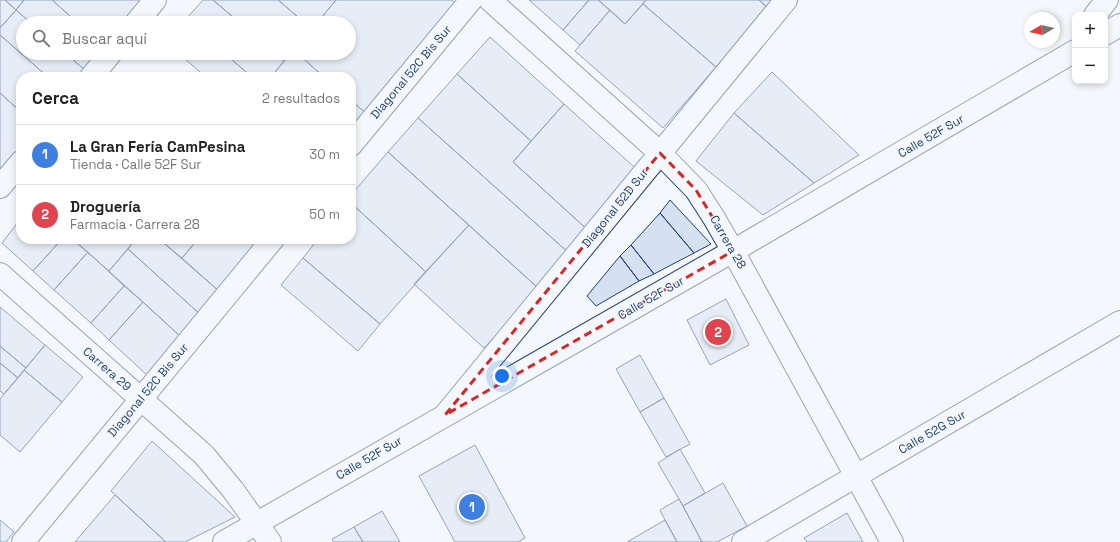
<!DOCTYPE html>
<html lang="es">
<head>
<meta charset="utf-8">
<style>
	body { margin:0; font-family:"Space Grotesk",sans-serif; background:#f6f6f6; color:#222 }
	.controls { position:absolute; right:12px; top:12px; display:grid; overflow:hidden; border-radius:8px; box-shadow:0 2px 6px #0003 }
	.controls button { width:36px; height:36px; display:grid; place-items:center; padding:0; border:0; border-bottom:1px solid #e0e0e0; background:#fff; color:#222; font:20px sans-serif }
	.compass { position:absolute; left:1024px; top:12px; width:36px; height:36px; border-radius:50%; background:#fff; box-shadow:0 2px 6px #0003; rotate:261deg }
	.you { position:absolute; left:502px; top:376px; width:14px; height:14px; margin:-10px; border:3px solid #fff; border-radius:50%; background:#1a73e8; box-shadow:0 0 0 6px #1a73e833 }
	.badge { display:grid; place-items:center; width:26px; height:26px; border-radius:50%; background:#c62828; color:#fff; font-size:13px; font-weight:700 }
	.pin { position:absolute; translate:-50% -50%; border:2px solid #fff; box-shadow:0 1px 4px #0006 }
	.list { margin:0; padding:0; list-style:none }
	h2 { display:flex; justify-content:space-between; align-items:center; height:52px; margin:0; padding:0 16px; font-size:17px }
	h2 small { font-size:13px; font-weight:400; color:#767676 }
	.list li { display:grid; grid-template-columns:26px 1fr auto; gap:12px; align-items:center; box-sizing:border-box; height:60px; padding:0 16px; border-top:1px solid #e0e0e0 }
	.list b { display:block; font-size:15px; white-space:nowrap }
	.list p { margin:0; font-size:13px; white-space:nowrap; color:#767676 }
	.list em { font-size:13px; font-style:normal; color:#767676 }
	.icon { flex:none; width:22px; height:22px; fill:none; stroke:currentColor; stroke-width:2; stroke-linecap:round; stroke-linejoin:round }
	.map { position:relative; flex:none; width:1120px; height:542px; overflow:hidden }
	.search { position:absolute; background:#fff; box-shadow:0 2px 6px #0003; left:16px; top:16px; width:340px; height:44px; display:flex; align-items:center; gap:10px; box-sizing:border-box; padding:0 14px; border-radius:22px; color:#767676; font-size:15px }
	.panel { position:absolute; background:#fff; box-shadow:0 2px 6px #0003; left:16px; top:72px; width:340px; height:172px; border-radius:16px }
	.map>svg:first-child { display:block }
	.building { fill:#d5e0f0; stroke:#1d3f73 }
	.lines { fill:none; stroke-linecap:round; stroke-linejoin:round }
	.street-casing { stroke:#1d3f73; stroke-width:24 }
	.secondary-casing { stroke:#1d3f73; stroke-width:24 }
	.street { stroke:#f4f7fb; stroke-width:22 }
	.secondary { stroke:#f4f7fb; stroke-width:22 }
	.marked { fill:none; stroke:#d62828; stroke-width:3; stroke-dasharray:8 5; stroke-linejoin:round }
	.labels { text-anchor:middle; stroke-width:3; stroke-linejoin:round; paint-order:stroke }
	.street-label { font-size:12px; fill:#1d3f73; stroke:#f4f7fb }
</style>
</head>
<body>
<div class="map">
<svg width="1120" height="542" viewBox="0 0 1120 542">
	<rect width="100%" height="100%" fill="#f4f7fb"/>
	<path class="building" d="M0,0H5L16,10L0,28Z
		M5,0H24L16,10Z
		M24,0H52L78,23H31L16,10Z
		M52,0H144L124,23H78Z
		M203,0H213L240,23H188L185,20Z
		M213,0H278L305,23H240Z
		M278,0H336L317,23H305Z
		M336,0H452L461,8L369,116L351,100V77H324L297,53H349V23H317Z
		M529,0H589L563,30Z
		M589,0H598L610,10L580,45L563,30Z
		M598,0H646L625,24Z
		M646,0H759L767,7L716,67L643,4Z
		M759,0H774L767,7Z
		M643,4L716,67L663,128L575,51L610,10L625,24Z
		M16,10L31,23H23V53H65L86,71L81,77H48L0,35V28Z
		M0,35L48,77H21V112L0,93Z
		M490,37L564,104L531,141L457,74Z
		M65,53H99L86,71Z
		M178,53H224L252,77H206Z
		M224,53H274L284,61L271,77H252Z
		M274,53H291L284,61Z
		M291,53H297L324,77H271Z
		M772,72L859,155L814,183L734,113Z
		M457,74L531,141L513,162L590,232L570,254L418,118Z
		M0,93L21,112V147L0,171Z
		M351,100L369,116L351,137Z
		M564,104L642,174L590,232L513,162Z
		M734,113L814,183L763,215L696,161Z
		M418,118L570,254L539,289L388,152Z
		M388,152L469,225L426,272L351,203V195Z
		M670,200L711,244L694,253L660,213Z
		M351,203L426,272L380,324L303,258L318,239H351Z
		M660,213L694,253L654,274L631,245Z
		M21,218V239H62L33,271L2,243Z
		M469,225L539,289L484,348L414,284Z
		M62,239H72L88,252L54,290L33,271Z
		M72,239H136L109,271Z
		M136,239H159L221,293L202,316L128,249Z
		M159,239H198L182,258Z
		M198,239H265L221,293L182,258Z
		M631,245L654,274L639,281L620,256Z
		M128,249L202,316L182,338L109,271Z
		M88,252L124,286L91,323L54,290Z
		M620,256L639,281L596,306L587,296Z
		M303,258L380,324L358,351L281,285Z
		M124,286L143,302L109,340L91,323Z
		M726,299L749,345L710,365L687,320Z
		M143,302L182,338L148,376L109,340Z
		M0,307L45,345L26,368L0,346Z
		M45,345L83,377L62,402L24,370Z
		M0,346L26,368L18,378L0,363Z
		M640,355L664,398L640,412L616,369Z
		M0,363L18,378L4,394L0,391Z
		M24,370L62,402L20,452L0,435V399Z
		M664,398L690,444L666,457L640,412Z
		M152,441L235,517L185,542H166L111,491Z
		M475,445L525,538L518,542H455L419,476Z
		M680,449L705,493L683,506L658,463Z
		M723,483L747,526L717,542H702L683,506Z
		M115,495L166,542H75Z
		M679,499L683,506L702,542H677L665,520L660,510Z
		M382,511L400,542H363L354,527Z
		M847,513L863,542H807L804,538Z
		M0,520L14,532L6,542H0Z
		M665,520L677,542H627Z
		M354,527L363,542H334L332,539Z"/>
	<g class="lines">
		<defs>
			<path id="street" d="M1095,15L1107,0
				M136,23L155,0
				M91,77L111,53
				M351,145L471,0
				M0,187L21,162
				M0,274L204,455L233,490L270,542
				M445,415L786,0
				M23,542L273,239
				M743,542L1120,322"/>
			<path id="secondary" d="M490,0L660,153L696,190L714,218L733,251L892,542
				M1105,34L1120,25
				M224,542L733,251L1075,51"/>
		</defs>
		<use href="#street" class="street-casing"/>
		<use href="#secondary" class="secondary-casing"/>
		<use href="#street" class="street"/>
		<use href="#secondary" class="secondary"/>
	</g>
	<path d="M0 0H1120V542H0ZM660,153L696,190L733,251L445,415Z" fill="#f4f7fb" fill-opacity=".55" fill-rule="evenodd"/>
	<path class="marked" d="M660,153L696,190L733,251L445,415Z"/>
	<g class="labels">
		<g class="street-label">
			<text transform="translate(411 72) rotate(-50)" y="4">Diagonal 52C Bis Sur</text>
			<text transform="translate(931 136) rotate(-30)" y="4">Calle 52F Sur</text>
			<text transform="translate(615 208) rotate(-51)" y="4">Diagonal 52D Sur</text>
			<text transform="translate(728 242) rotate(60)" y="4">Carrera 28</text>
			<text transform="translate(651 298) rotate(-30)" y="4">Calle 52F Sur</text>
			<text transform="translate(107 369) rotate(41)" y="4">Carrera 29</text>
			<text transform="translate(148 390) rotate(-50)" y="4">Diagonal 52C Bis Sur</text>
			<text transform="translate(932 432) rotate(-30)" y="4">Calle 52G Sur</text>
			<text transform="translate(369 458) rotate(-30)" y="4">Calle 52F Sur</text>
		</g>
	</g>
</svg>
<div class="controls">
<button>+</button>
<button>−</button>
</div>
<svg class="compass" viewBox="-18 -18 36 36"><path d="M0-13l5 13h-10z" fill="#e53935"/><path d="M0 13l5-13h-10z" fill="#767676"/></svg>
<div class="you"></div>
<div class="pin badge" style="left:472px;top:507px;background:#3f7fe0">1</div>
<div class="pin badge" style="left:718px;top:332px;background:#e0444e">2</div>
<div class="search"><svg class="icon" aria-label="search" viewBox="0 0 24 24"><circle cx="10" cy="10" r="6"/><path d="M15 15l6 6"/></svg>Buscar aquí</div>
<section class="panel">
<h2>Cerca<small>2 resultados</small></h2>
<ul class="list">
<li><span class="badge" style="background:#3f7fe0">1</span><div><b>La Gran Fería CamPesina</b><p>Tienda · Calle 52F Sur</p></div><em>30 m</em></li>
<li><span class="badge" style="background:#e0444e">2</span><div><b>Droguería</b><p>Farmacia · Carrera 28</p></div><em>50 m</em></li>
</ul>
</section>
</div>
</body>
</html>
